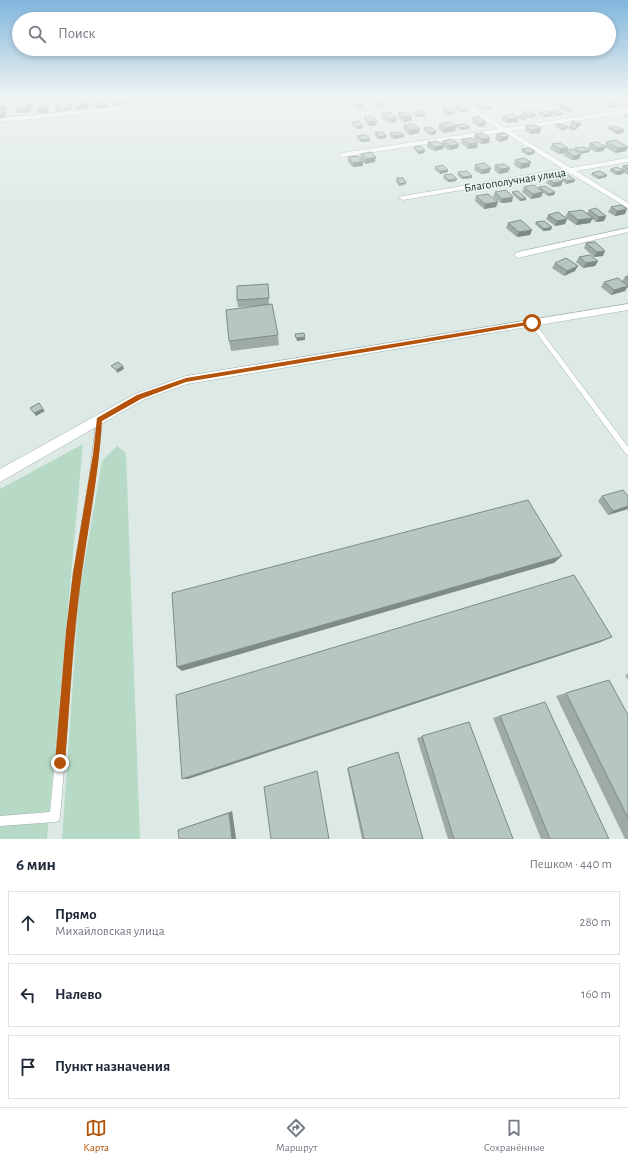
<!DOCTYPE html>
<html lang="ru">
<head>
<meta charset="utf-8">
<style>
	body { margin:0; font-family:"Alegreya Sans",sans-serif; background:#f2f2f3; color:#1f2937 }
	.stop { position:absolute; width:12px; height:12px; margin:-9px; border:3px solid #b45309; border-radius:50%; background:#fff }
	.stop.end { background:#b45309; border-color:#fff; box-shadow:0 1px 4px #0008 }
	.list { margin:0; padding:0; list-style:none }
	h2 { display:flex; justify-content:space-between; align-items:center; height:52px; margin:0; padding:0 16px; font-size:17px }
	h2 small { font-size:13px; font-weight:400; color:#747a83 }
	.list li { display:grid; grid-template-columns:26px 1fr auto; gap:12px; align-items:center; box-sizing:border-box; height:64px; margin:0 8px 8px; padding:0 8px; border:1px solid #e0e1e3; border-radius:0px }
	.list b { display:block; font-size:15px; white-space:nowrap }
	.list p { margin:0; font-size:13px; white-space:nowrap; color:#747a83 }
	.list em { font-size:13px; font-style:normal; color:#747a83 }
	.icon { flex:none; width:22px; height:22px; fill:none; stroke:currentColor; stroke-width:2; stroke-linecap:round; stroke-linejoin:round }
	.map { position:relative; flex:none; width:628px; height:839px; overflow:hidden }
	.search { position:absolute; background:#fff; box-shadow:0 2px 6px #0003; left:12px; right:12px; top:12px; height:44px; display:flex; align-items:center; gap:10px; box-sizing:border-box; padding:0 14px; border-radius:22px; color:#747a83; font-size:15px }
	.sheet { height:268px; background:#fff }
	nav { display:flex; justify-content:space-around; align-items:center; box-sizing:border-box; height:56px; border-top:1px solid #e0e1e3; background:#fff; font-size:11px; color:#747a83 }
	nav a { display:grid; justify-items:center; gap:2px }
	nav .on { color:#b45309 }
	.map>svg:first-child { display:block }
	.green { fill:#b6dac5 }
	.lines { fill:none; stroke-linecap:round; stroke-linejoin:round }
	.lane-casing { stroke:#a1b0ad; stroke-width:1 }
	.street-casing { stroke:#a1b0ad; stroke-width:1 }
	.lane { fill:#fff; fill-rule:evenodd }
	.street { fill:#fff; fill-rule:evenodd }
	.wall { fill:#9daaa7 }
	.shaded-wall { fill:#7f8b88 }
	.building { fill:#b6c6c2; stroke:#7f8b88 }
	.route { fill:#b45309 }
	.labels { text-anchor:middle; stroke-width:3; stroke-linejoin:round; paint-order:stroke }
	.far-street-label { font-size:12px; fill:#203835; stroke:#eef6f3 }
</style>
</head>
<body>
<div class="map">
<svg width="628" height="839" viewBox="0 0 628 839">
	<rect width="100%" height="100%" fill="#dde9e5"/>
	<path class="green" d="M83,444L47,839H0V489Z
		M117,446L126,453L140,839H62L79,594L102,461Z"/>
	<g class="lines">
		<defs>
			<path id="lane" d="M532,321L534,322L628,447V455L626,454L530,324V322Z
				M97,418H101L102,420C98,472 87,524 81,576C71,656 67,737 60,817L59,821L55,822L0,826V816L50,812L73,576L89,479Z"/>
			<path id="street" d="M450,98H457L506,128L628,109V113L510,131L571,168L628,158V162L576,171L628,203V208L568,172L403,200L399,198L403,196L563,169L504,132L342,157L339,155L342,153L499,129Z
				M119,107L121,108V110L0,122V118Z
				M628,228V232L518,258L514,255L518,252Z
				M628,304V310L187,384L143,400L0,482V469L135,394L186,376Z"/>
		</defs>
		<use href="#lane" class="lane-casing"/>
		<use href="#street" class="street-casing"/>
		<use href="#lane" class="lane"/>
		<use href="#street" class="street"/>
	</g>
	<path class="wall" d="M475,98H490L489,101L481,102L475,99Z
		M619,100L628,101V105H624L618,102Z
		M375,101L385,106L379,107L375,103Z
		M477,103L491,107L490,109L485,110L476,106Z
		M605,103L617,107L610,108L604,105Z
		M355,104L364,106V108L357,109L354,107Z
		M559,105L572,110V112H568L558,107Z
		M456,106L469,109L468,111L461,112L456,109Z
		M443,109L455,114L448,115L442,111Z
		M551,111L563,113L562,115L556,116L553,114L552,116L544,117L538,114L539,112L550,113Z
		M413,112L425,116L417,117L412,114Z
		M523,112L535,117L529,118L527,117V119L522,120L519,118L518,122L507,123L502,120L503,116L518,117L519,116L523,115L522,114Z
		M382,113L397,117V122L389,123L381,118Z
		M398,113L412,120L403,122L398,118Z
		M628,113V118L624,116L625,114Z
		M364,117L376,125L369,126L364,121Z
		M473,118L485,126L479,127L472,123Z
		M571,121L580,126H577V129L572,130L568,128L569,126L573,125L570,124Z
		M352,122L363,126V128L357,129L352,125Z
		M439,124L456,126V125L469,129L460,130L456,127L455,131L444,133L438,128Z
		M556,124L567,129L561,130L555,127Z
		M404,125L419,133L409,135L403,130Z
		M526,126L541,128L540,133L531,134L525,131Z
		M609,127L623,133L616,134L608,129Z
		M424,128L436,131V134L430,135L423,130Z
		M375,132L386,136V138L378,139L375,135Z
		M390,133L404,137L394,139L390,136Z
		M475,134L489,143L481,144L474,139Z
		M497,134L509,136L507,140L500,142L495,139Z
		M357,136L370,141L361,142L357,138Z
		M462,139L477,148L468,149L461,143Z
		M443,141L459,144L458,148L449,150L443,147V149L434,151L427,147L428,142L442,144Z
		M606,142L626,151L615,153L605,147L603,151L596,152L588,148L590,143L604,146Z
		M552,144L568,150H574L575,148L589,152L581,154L579,159L572,160L563,155L564,153L559,154L550,149Z
		M414,147L424,153L418,154L414,149Z
		M522,149L535,151L534,154L527,155L521,151Z
		M361,154L375,162L365,164L363,162V166L353,167L348,162V157L360,158Z
		M515,160L531,162L529,167L520,169L514,165Z
		M475,165L491,168L489,173L481,174L474,170Z
		M495,165L508,172L499,174L494,170Z
		M628,165V175L623,172V174L616,175L609,171L611,169H621L623,166Z
		M435,167L448,170V172L440,174L434,169Z
		M458,172L472,178L462,179L457,175Z
		M592,173L607,175L606,177L598,179L591,175Z
		M444,175L456,181L448,182L443,178Z
		M560,177L575,180L574,182L566,184L563,181L561,186L552,187L546,183L548,179H560Z
		M397,178L406,183L405,185L399,186L396,181Z
		M524,187L538,189L539,187L554,195L548,196L543,193L541,197L531,199L522,192Z
		M495,192L512,202L501,203L493,197Z
		M512,192L526,198V200L520,201L512,194Z
		M476,196L498,202L496,207L484,209L475,201Z
		M611,207L625,214L615,216L608,212Z
		M589,210L606,216L604,221L596,222L592,219L590,223L576,225L565,217L568,212L587,213Z
		M548,215L567,219L565,224L555,226L546,219Z
		M536,222L551,230L543,231L535,224Z
		M508,223L530,235L517,237L506,228Z
		M586,243L603,256L594,257L584,248Z
		M579,257L598,261L595,266L583,268L576,262Z
		M555,263L575,271L564,276L552,268Z
		M628,276V288L627,287L625,291L611,295L601,287L604,282L622,281L625,277Z
		M268,284L269,305L278,335L279,345L231,351L229,341L260,306L238,307L237,300Z
		M602,496L628,509L608,515L598,501Z
		M628,674V680L625,675Z
		M609,680L628,715V839H625L556,696Z
		M545,702L609,839H541L493,718Z
		M469,722L513,839H448L417,738Z
		M398,752L423,839H362L347,768Z
		M232,811L236,839L178,830L184,828Z"/>
	<path class="shaded-wall" d="M129,98V104L123,105L122,103Z
		M482,98H490L489,101L481,102Z
		M119,99V106H112V104Z
		M87,100L89,104L88,109L76,110L75,105Z
		M106,100L107,104V108L97,109L96,105Z
		M30,103L32,107L29,113H18L16,109Z
		M625,103H628V105H624Z
		M71,104L72,106L71,110L65,111L64,109Z
		M386,104L385,106L379,107V105Z
		M47,105L49,109L48,113L39,114L37,110Z
		M62,105L63,107L62,111L56,112L55,109Z
		M618,105L617,107L610,108L611,106Z
		M6,106L7,108L5,111L6,113L4,118H0V114Z
		M364,106V108L357,109L358,107Z
		M491,107L490,109L485,110V108Z
		M469,109L468,111L461,112V110Z
		M569,110H572V112H568Z
		M455,111V114L448,115V113Z
		M563,113L562,115L556,116L557,114Z
		M425,114V116L417,117V115Z
		M553,114L552,116L544,117V115Z
		M536,115L535,117L529,118V116Z
		M412,116V120L403,122L404,117Z
		M397,117V122L389,123L390,119Z
		M527,117V119L522,120V118Z
		M519,118L518,122L507,123L509,119Z
		M377,121L376,125L369,126V122Z
		M486,122L485,126L479,127L480,123Z
		M576,124H581L580,126L575,127Z
		M363,126V128L357,129V127Z
		M456,126L455,131L444,133L445,128Z
		M470,127L469,129L460,130L461,128Z
		M568,127L567,129L561,130L562,128Z
		M578,127L577,129L572,130L573,128Z
		M541,128L540,133L531,134L532,130Z
		M420,129L419,133L409,135L410,130Z
		M624,130L623,133L616,134L617,131Z
		M436,131V134L430,135V133Z
		M404,135V137L394,139V136Z
		M386,136V138L378,139V137Z
		M509,136L507,140L500,142L502,137Z
		M490,138L489,143L481,144L482,139Z
		M370,139V141L361,142V140Z
		M478,143L477,148L468,149L469,144Z
		M459,144L458,148L449,150L450,146Z
		M444,145L443,149L434,151L435,147Z
		M606,147L603,151L596,152L598,148Z
		M628,147L626,151L615,153L618,148Z
		M568,148L567,152L565,150L564,153L559,154L560,149Z
		M590,150L589,152L580,154L581,152Z
		M418,151H425L424,153L418,154Z
		M535,151L534,154L527,155L528,153Z
		M581,154L579,159L572,160L574,156Z
		M376,157L375,162L365,164L366,159Z
		M363,161V166L353,167V163Z
		M531,162L529,167L520,169L522,164Z
		M491,168L489,173L481,174L482,170Z
		M510,168L508,172L499,174L501,169Z
		M448,170V172L440,174V171Z
		M624,171L623,174L616,175L617,172Z
		M607,175L606,177L598,179L599,177Z
		M472,176V178L462,179L463,177Z
		M457,179L456,181L448,182V180Z
		M575,180L574,182L566,184L567,181Z
		M563,181L561,186L552,187L554,183Z
		M543,192L541,197L531,199L533,194Z
		M555,192L554,195L548,196L549,194Z
		M513,197L512,202L501,203L502,199Z
		M526,198V200L520,201L521,199Z
		M498,202L496,207L484,209L485,204Z
		M627,209L625,214L615,216L617,211Z
		M606,216L604,221L596,222L599,217Z
		M593,218L590,223L576,225L578,220Z
		M567,219L565,224L555,226L557,221Z
		M552,227L551,230L543,231L544,229Z
		M532,230L530,235L517,237L519,232Z
		M605,251L603,256L594,257L597,252Z
		M598,261L595,266L583,268L586,263Z
		M578,266L575,271L564,276L567,271Z
		M628,286L625,291L611,295L614,290Z
		M305,337V340L297,341L296,338Z
		M123,366L124,369L117,373L116,370Z
		M43,409L45,411L36,416L34,413Z
		M628,506V509L608,515L613,511Z
		M562,556L554,563L182,671L177,667Z
		M612,637L601,642L188,779H182Z
		M232,811L236,839H232L229,813Z"/>
	<path class="building" d="M129,98L128,102L122,103L123,99Z
		M112,99H119L118,104H112Z
		M625,99L628,101V103H625L619,100Z
		M87,100V104L75,105V101Z
		M106,100L105,104L96,105V101Z
		M375,101H382L386,104L379,105Z
		M612,102L618,105L611,106L605,103Z
		M30,103L27,108L16,109L19,104Z
		M477,103H482L491,107L485,108Z
		M71,104L70,108L64,109L65,105Z
		M355,104H361L364,106L358,107Z
		M562,104L572,110H569L559,105Z
		M47,105V109L37,110L38,106Z
		M56,105H62V109H55Z
		M0,106H6L4,109H0Z
		M456,106H464L469,109L461,110Z
		M450,108L455,111L448,113L443,109Z
		M0,109H4L2,114H0Z
		M421,110L425,114L417,115L413,112Z
		M557,110L563,113L557,114L551,111Z
		M529,111L536,115L529,116L523,112Z
		M547,111L553,114L544,115L539,112Z
		M389,112L397,117L390,119L382,113Z
		M407,112L412,116L404,117L398,113Z
		M514,114L519,118L509,119L503,116Z
		M523,115L527,117L522,118L519,116Z
		M372,116L377,121L369,122L364,117Z
		M479,117L486,122L480,123L473,118Z
		M359,121L363,126L357,127L352,122Z
		M571,121H575L581,124H576Z
		M450,122L456,126L445,128L439,124Z
		M414,124L420,129L410,130L404,125Z
		M465,124L470,127L461,128L456,125Z
		M556,124H561L568,127L562,128Z
		M535,125L541,128L532,130L526,126Z
		M574,125L578,127L573,128L569,126Z
		M615,126L624,130L617,131L609,127Z
		M430,127L436,131L430,133L424,128Z
		M375,132H383L386,136L378,137Z
		M400,132L404,135L394,136L390,133Z
		M483,133L490,138L482,139L475,134Z
		M505,133L509,136L502,137L497,134Z
		M366,135L370,139L361,140L357,136Z
		M471,138L478,143L469,144L462,139Z
		M451,139L459,144L450,146L443,141Z
		M616,140L628,147L618,148L606,142Z
		M437,141L444,145L435,147L428,142Z
		M597,142L606,147L598,148L590,143Z
		M560,143L568,148L560,149L552,144Z
		M421,146L425,151H418L414,147Z
		M584,147L590,150L581,152L575,148Z
		M529,148L535,151L528,153L522,149Z
		M573,149L581,154L574,156L565,150Z
		M371,152L376,157L366,159L361,154Z
		M358,156L363,161L353,163L348,157Z
		M524,158L531,162L522,164L515,160Z
		M484,163L491,168L482,170L475,165Z
		M504,164L510,168L501,169L495,165Z
		M443,165L448,170L440,171L435,167Z
		M628,165V169L623,166Z
		M617,167L624,171L617,172L611,169Z
		M467,171L472,176L463,177L458,172Z
		M600,171L607,175L599,177L592,173Z
		M452,174L457,179L448,180L444,175Z
		M568,175L575,180L567,181L560,177Z
		M557,177L563,181L554,183L548,179Z
		M397,178H403L406,183L399,184Z
		M534,185L543,192L533,194L524,187Z
		M545,186L555,192L549,194L539,187Z
		M506,190L513,197L502,199L495,192Z
		M518,191L526,198L521,199L512,192Z
		M488,194L498,202L485,204L476,196Z
		M621,205L627,209L617,211L611,207Z
		M596,208L606,216L599,217L589,210Z
		M582,210L593,218L578,220L568,212Z
		M558,212L567,219L557,221L548,215Z
		M521,220L532,230L519,232L508,223Z
		M544,221L552,227L544,229L536,222Z
		M595,242L605,251L597,252L586,243Z
		M590,255L598,261L586,263L579,257Z
		M566,258L578,266L567,271L555,263Z
		M628,276V280L625,277Z
		M618,278L628,286L614,290L604,282Z
		M268,284L269,298L237,300V286Z
		M272,304L278,335L229,341L226,310Z
		M304,333L305,337L296,338L295,334Z
		M118,362L123,366L116,370L111,366Z
		M39,403L43,409L34,413L30,408Z
		M623,490L628,496V506L613,511L602,496Z
		M528,500L562,556L177,667L172,593Z
		M574,575L612,637L182,779L176,695Z
		M609,680L628,715V818L566,693Z
		M545,702L609,839H550L500,716Z
		M469,722L513,839H454L422,736Z
		M398,752L423,839H364L348,768Z
		M317,771L329,839H271L264,787Z
		M229,813L232,839H179L178,830Z"/>
	<linearGradient id="sky" x2="0" y2="1"><stop stop-color="#81b6dd"/><stop offset="0.45" stop-color="#f0f5f3"/><stop offset="1" stop-color="#f0f5f3" stop-opacity="0"/></linearGradient>
	<rect width="628" height="216" fill="url(#sky)"/>
	<path class="route" d="M532,321L534,323V324L186,382L141,399L102,421C99,472 89,522 82,572C73,635 70,700 65,763L64,767L60,768L56,767L55,763L66,631L73,573L93,454L97,418L137,395L186,378Z"/>
	<g class="labels">
		<g class="far-street-label">
			<text transform="translate(515 180) rotate(-9)" y="4">Благополучная улица</text>
		</g>
	</g>
</svg>
<div class="stop" style="left:532px;top:323px"></div>
<div class="stop end" style="left:60px;top:763px"></div>
<div class="search"><svg class="icon" aria-label="search" viewBox="0 0 24 24"><circle cx="10" cy="10" r="6"/><path d="M15 15l6 6"/></svg>Поиск</div>
</div>
<section class="sheet">
<h2>6 мин<small>Пешком · 440 m</small></h2>
<ul class="list">
<li><svg class="icon" aria-label="ahead" viewBox="0 0 24 24"><path d="M12 20V5M6 11l6-6 6 6"/></svg><div><b>Прямо</b><p>Михайловская улица</p></div><em>280 m</em></li>
<li><svg class="icon" aria-label="left" viewBox="0 0 24 24"><path d="M17 20v-9H6M10 6l-5 5 5 5"/></svg><div><b>Налево</b></div><em>160 m</em></li>
<li><svg class="icon" aria-label="arrive" viewBox="0 0 24 24"><path d="M6 21V4h12l-3 4 3 4H6"/></svg><div><b>Пункт назначения</b></div></li>
</ul>
</section>
<nav>
<a class="on"><svg class="icon" aria-label="map" viewBox="0 0 24 24"><path d="M3 6l6-2 6 2 6-2v14l-6 2-6-2-6 2zM9 4v14M15 6v14"/></svg>Карта</a>
<a><svg class="icon" aria-label="directions" viewBox="0 0 24 24"><path d="M12 3l9 9-9 9-9-9zM9 14v-3h6M13 9l2 2-2 2"/></svg>Маршрут</a>
<a><svg class="icon" aria-label="saved" viewBox="0 0 24 24"><path d="M7 4h10v16l-5-4-5 4z"/></svg>Сохранённые</a>
</nav>
</body>
</html>
